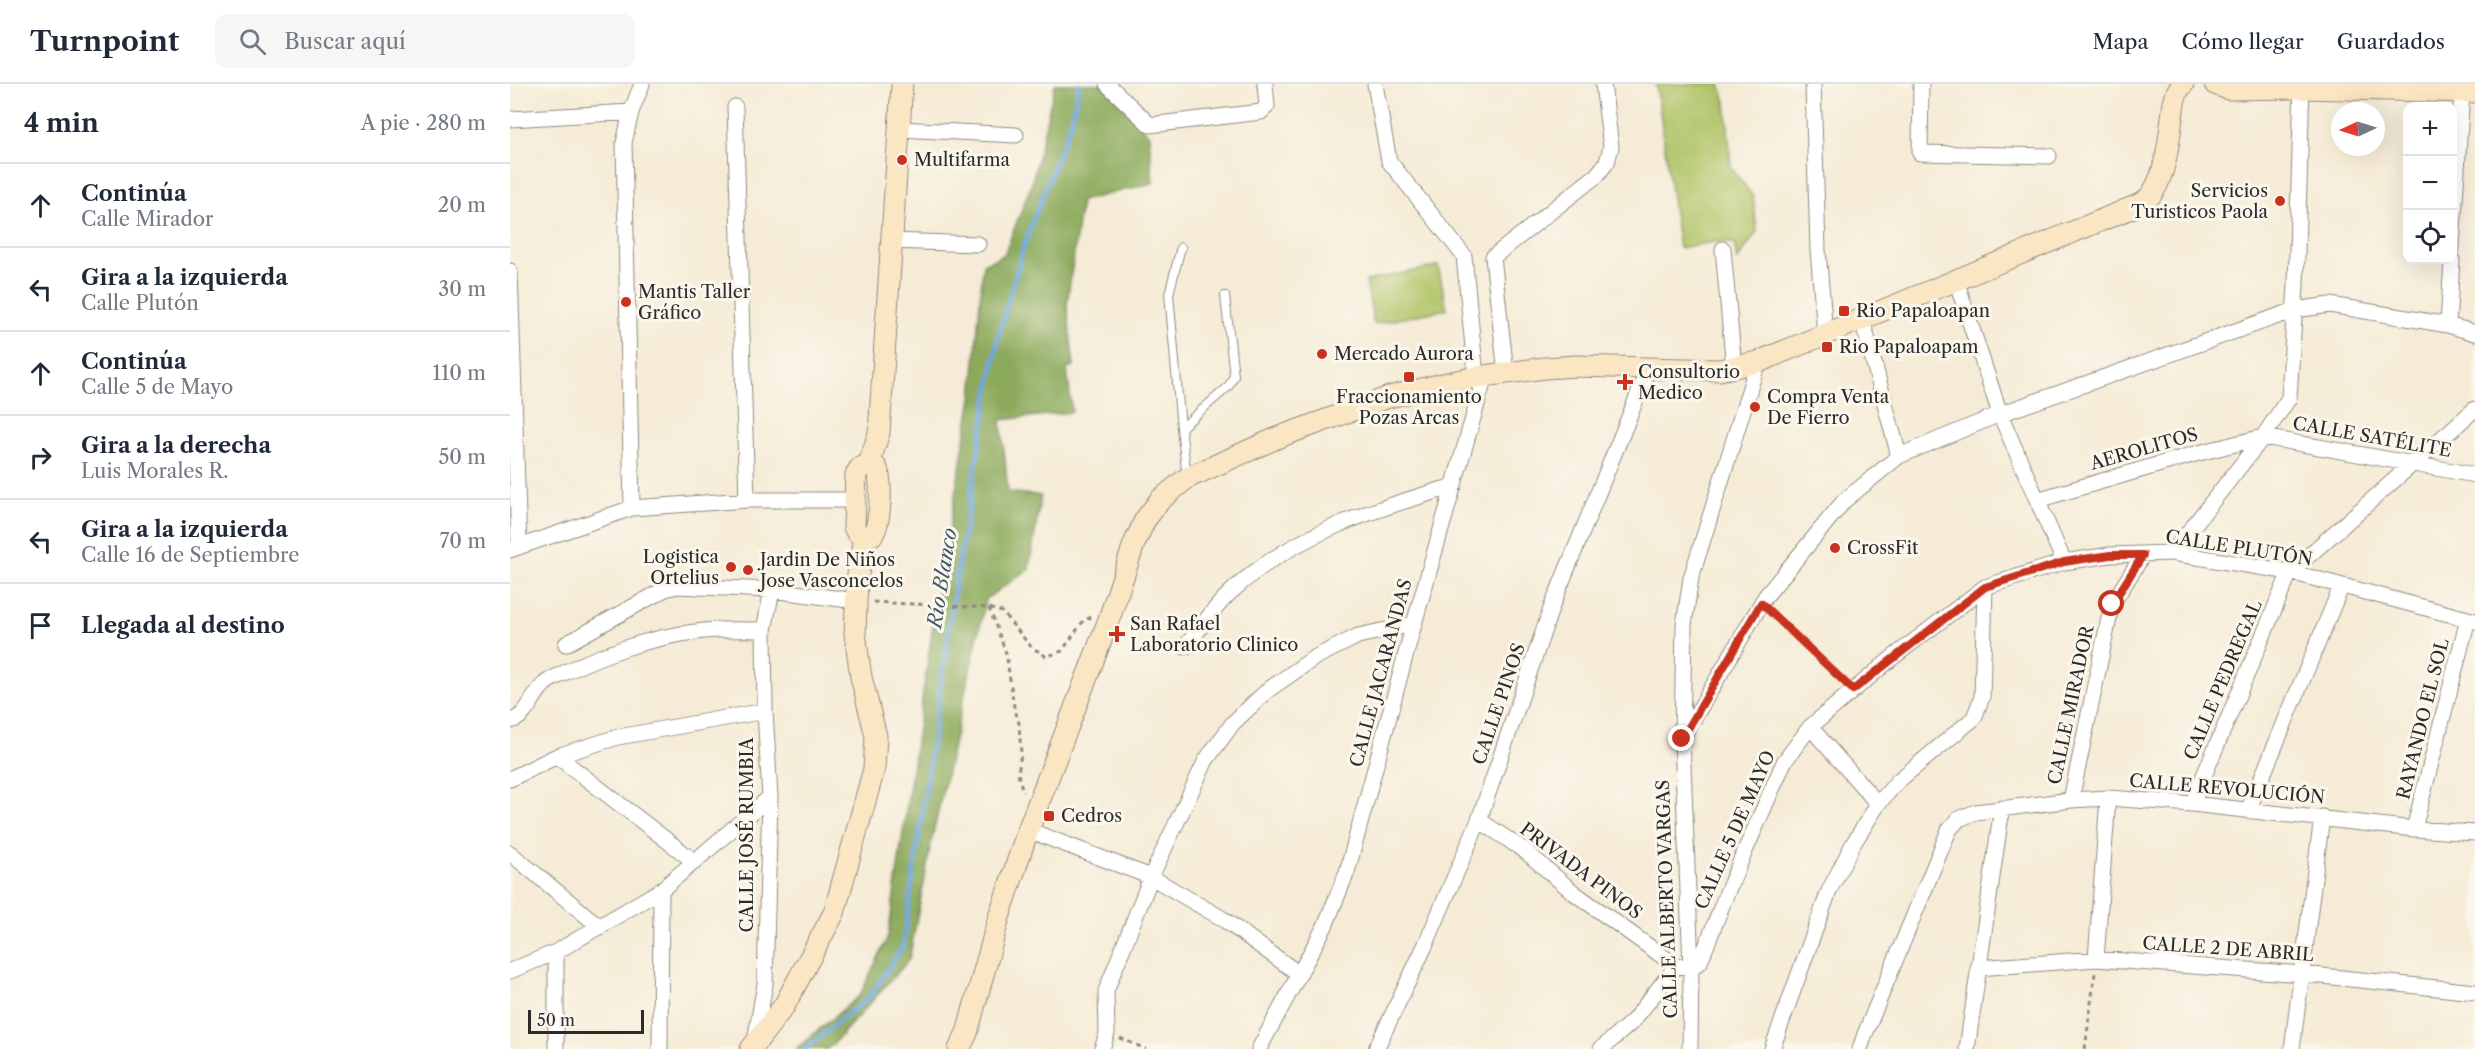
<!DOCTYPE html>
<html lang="es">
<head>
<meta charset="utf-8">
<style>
	body { margin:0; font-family:"Libre Caslon Text",serif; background:#f6f6f7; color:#1f2937 }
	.controls { position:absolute; right:18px; top:18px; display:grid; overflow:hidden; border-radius:12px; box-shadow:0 6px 24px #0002 }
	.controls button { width:54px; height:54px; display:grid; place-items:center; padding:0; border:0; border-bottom:2px solid #e0e1e3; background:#fff; color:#1f2937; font:30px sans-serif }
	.compass { position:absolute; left:1821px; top:18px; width:54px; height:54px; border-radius:50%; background:#fff; box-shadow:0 6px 24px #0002; rotate:266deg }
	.scale { position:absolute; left:18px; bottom:15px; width:116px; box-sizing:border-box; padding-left:6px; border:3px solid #2b2b2b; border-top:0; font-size:16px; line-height:21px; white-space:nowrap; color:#2b2b2b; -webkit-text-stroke:4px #fbf7ec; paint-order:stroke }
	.stop { position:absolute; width:18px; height:18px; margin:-14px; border:4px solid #c8321e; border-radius:50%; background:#fff }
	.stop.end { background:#c8321e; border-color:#fff; box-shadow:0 2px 6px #0008 }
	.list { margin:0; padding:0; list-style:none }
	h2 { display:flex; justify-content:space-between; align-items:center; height:78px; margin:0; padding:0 24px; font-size:26px }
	h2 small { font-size:20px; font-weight:400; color:#747a83 }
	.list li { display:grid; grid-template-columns:39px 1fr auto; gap:18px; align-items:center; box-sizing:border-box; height:84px; padding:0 24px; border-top:2px solid #e0e1e3 }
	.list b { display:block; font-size:22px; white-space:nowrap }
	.list p { margin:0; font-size:20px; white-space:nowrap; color:#747a83 }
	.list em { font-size:20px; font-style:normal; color:#747a83 }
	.icon { flex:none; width:33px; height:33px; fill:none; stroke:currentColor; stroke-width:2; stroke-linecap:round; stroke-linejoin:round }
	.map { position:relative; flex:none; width:1965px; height:965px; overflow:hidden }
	header { display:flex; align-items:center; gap:36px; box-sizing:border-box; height:84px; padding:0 30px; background:#fff; border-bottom:2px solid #e0e1e3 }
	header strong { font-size:28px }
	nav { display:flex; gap:33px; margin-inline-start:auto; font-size:21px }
	.search { width:420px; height:54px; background:#f6f6f7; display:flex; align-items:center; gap:15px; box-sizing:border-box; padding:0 21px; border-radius:12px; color:#747a83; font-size:22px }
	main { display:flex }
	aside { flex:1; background:#fff }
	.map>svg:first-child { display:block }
	.green { fill:#b0c468; stroke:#6e784a; stroke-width:1.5 }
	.forest { fill:#8caa5c; stroke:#5c6a44; stroke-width:1.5 }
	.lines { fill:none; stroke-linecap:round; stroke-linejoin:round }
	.stream { stroke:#6fa8df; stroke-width:4.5 }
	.lane-casing { stroke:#908b80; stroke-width:10 }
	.street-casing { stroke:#908b80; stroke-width:17 }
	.secondary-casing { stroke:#908b80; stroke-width:23 }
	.path { stroke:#908b80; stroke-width:3; stroke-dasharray:4.5 4.5; stroke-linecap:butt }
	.lane { stroke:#fff; stroke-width:8 }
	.street { stroke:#fff; stroke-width:15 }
	.secondary { stroke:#fbe6c4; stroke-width:21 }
	.route { stroke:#c8321e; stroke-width:8 }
	.poi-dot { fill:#c8321e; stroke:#fbf7ec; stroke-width:2 }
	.labels { text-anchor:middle; stroke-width:6; stroke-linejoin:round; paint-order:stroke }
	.poi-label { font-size:18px; fill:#2b2b2b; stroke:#fbf7ec; text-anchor:start }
	.street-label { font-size:18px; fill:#2b2b2b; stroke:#fbf7ec }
	.water-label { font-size:20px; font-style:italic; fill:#43576a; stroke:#fbf7ec }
</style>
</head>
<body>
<header>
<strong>Turnpoint</strong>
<div class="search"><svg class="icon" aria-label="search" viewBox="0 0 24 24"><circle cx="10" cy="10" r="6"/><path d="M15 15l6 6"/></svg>Buscar aquí</div>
<nav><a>Mapa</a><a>Cómo llegar</a><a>Guardados</a></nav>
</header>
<main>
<aside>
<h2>4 min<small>A pie · 280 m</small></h2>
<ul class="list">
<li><svg class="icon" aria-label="ahead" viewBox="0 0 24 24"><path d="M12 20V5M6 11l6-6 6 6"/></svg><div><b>Continúa</b><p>Calle Mirador</p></div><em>20 m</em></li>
<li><svg class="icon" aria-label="left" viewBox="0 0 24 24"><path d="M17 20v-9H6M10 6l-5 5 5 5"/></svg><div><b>Gira a la izquierda</b><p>Calle Plutón</p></div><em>30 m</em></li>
<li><svg class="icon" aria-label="ahead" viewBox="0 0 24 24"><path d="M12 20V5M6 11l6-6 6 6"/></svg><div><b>Continúa</b><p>Calle 5 de Mayo</p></div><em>110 m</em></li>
<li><svg class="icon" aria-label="right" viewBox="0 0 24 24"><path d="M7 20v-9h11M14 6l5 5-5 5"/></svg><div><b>Gira a la derecha</b><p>Luis Morales R.</p></div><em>50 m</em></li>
<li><svg class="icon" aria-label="left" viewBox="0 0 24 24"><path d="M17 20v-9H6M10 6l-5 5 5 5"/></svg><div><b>Gira a la izquierda</b><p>Calle 16 de Septiembre</p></div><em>70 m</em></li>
<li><svg class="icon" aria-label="arrive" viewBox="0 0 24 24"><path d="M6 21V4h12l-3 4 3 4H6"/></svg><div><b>Llegada al destino</b></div></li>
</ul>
</aside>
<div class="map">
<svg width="1965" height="965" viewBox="0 0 1965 965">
	<rect width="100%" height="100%" fill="#fbf7ec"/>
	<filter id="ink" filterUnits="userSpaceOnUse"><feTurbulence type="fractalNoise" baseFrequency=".0167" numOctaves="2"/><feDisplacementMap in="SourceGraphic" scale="12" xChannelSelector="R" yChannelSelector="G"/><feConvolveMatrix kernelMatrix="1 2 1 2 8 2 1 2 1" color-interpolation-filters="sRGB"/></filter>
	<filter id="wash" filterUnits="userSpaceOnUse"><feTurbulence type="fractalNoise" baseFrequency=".008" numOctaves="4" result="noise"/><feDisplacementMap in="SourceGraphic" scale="24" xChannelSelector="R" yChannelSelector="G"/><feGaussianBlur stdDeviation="1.35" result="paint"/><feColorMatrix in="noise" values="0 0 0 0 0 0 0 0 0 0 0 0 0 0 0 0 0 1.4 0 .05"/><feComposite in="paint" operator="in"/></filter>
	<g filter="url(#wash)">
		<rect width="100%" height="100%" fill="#f5ebd6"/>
		<path class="green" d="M1146,0H1210L1216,18L1221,84L1243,112L1247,148L1227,177L1224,159L1204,158L1169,164Z
			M928,182L937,225L864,240L856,197Z"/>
		<path class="forest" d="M545,0H593L639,51L643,99L571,117L557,221L564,282L557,285L562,328L491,336L498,408L531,412L519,485L476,515L423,750L399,876L323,960L317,965H286L350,911L378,853L424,533L462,314L473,180L494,171L521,102Z"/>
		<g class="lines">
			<path class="stream" d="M295,965L360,912L393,862L446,495L489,249L515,158L561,38L569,0"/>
		</g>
	</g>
	<g filter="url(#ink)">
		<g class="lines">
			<defs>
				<path id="lane" d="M671,163L659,210L671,344
					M677,393L671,344L718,303L724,292L715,212"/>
				<path id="street" d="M597,0L640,41L751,28L757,22L755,0
					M865,0L879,77L954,172L966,293
					M1303,0L1308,166L1315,250
					M1411,0L1410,69L1539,72
					M225,23L237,416
					M0,35L121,28
					M389,45L506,51
					M381,157L468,160
					M1942,163L1952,8
					M1213,165L1224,284
					M0,187L9,463
					M1446,196L1490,330L1554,478
					M1352,235L1389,372
					M1938,241L1942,176
					M996,289L983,173L1087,91L1097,78L1101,63L1093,0
					M1527,416L1685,370L1753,353L1965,391
					M122,424L114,59L121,28L132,0
					M0,466L122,424L237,416H345
					M1662,469L1753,353L1779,314L1786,201L1792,0
					M56,560L155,505L167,502L262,506L346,517
					M675,563C690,545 704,523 722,507C783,450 865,425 944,402
					M0,637C20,633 22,606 40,596C87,571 142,552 194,547C214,545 234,546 254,546
					M1300,643L1368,720
					M1172,655L1255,513L1334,417L1389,372L1490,330L1785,226L1820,221L1938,241L1965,249
					M47,672L185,778
					M0,695L47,672L108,653L255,627
					M1561,716L1602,520L1633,471
					M1682,720L1780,488L1965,325
					M1738,727L1831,503
					M969,736L1015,767L1063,808L1166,882L1181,883
					M1904,745L1958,535
					M518,746L641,793L713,835L789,890
					M0,769L90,843
					M1586,875L1598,714
					M1181,883L1190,878L1218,806L1274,678L1300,643L1382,574L1475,503L1554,478L1600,471L1662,469L1780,488L1965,537
					M1468,884L1586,875L1793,890L1965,908
					M0,887L46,868L151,806L260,713
					M245,957L255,900L260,713L255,627L254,546L262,506
					M46,965V868
					M150,965L151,806
					M592,965L597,949L596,907L641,793L696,676L723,639L758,606L804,574L848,552L904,540
					M749,965L815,842L837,788L904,540L975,292
					M866,965L915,862L969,736L1042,522L1139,284
					M1091,965L1123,937L1166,882
					M1180,965L1181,883L1172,655L1174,541L1181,494L1248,278
					M1262,965L1319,807L1343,760L1368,720L1388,697L1464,634L1472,613L1475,503
					M1350,965L1355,950L1439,746L1449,735L1466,728L1561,716L1598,714L1682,720L1904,745L1965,749
					M1457,965L1492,724
					M1782,965L1812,733"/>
				<path id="secondary" d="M1705,0L1718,5L1792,4L1965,8
					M359,380L369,349L392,0
					M359,380L366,383C373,394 371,442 362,451C353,453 347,451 344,443L346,390L350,384Z
					M241,965L274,922L324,829L364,685L366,652L351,593L345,550L347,497L354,452
					M449,965L457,949L489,833L518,746L598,538L624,460L635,436L650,416L677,394L769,353L879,313L933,300L966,293L1035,284L1066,282L1210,286L1248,278L1633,119C1658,100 1659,49 1664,19L1667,8L1673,0"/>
			</defs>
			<use href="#lane" class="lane-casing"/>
			<use href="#street" class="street-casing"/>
			<use href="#secondary" class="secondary-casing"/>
			<path class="path" d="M363,518L479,524L492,528L523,565L531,568L536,573L552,567L574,536L582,533
				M479,524L496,569L505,629L509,639L511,669L508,690L513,708
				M1261,529L1333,597
				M610,954L636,965
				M1575,965L1585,889"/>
			<use href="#lane" class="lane"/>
			<use href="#street" class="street"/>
			<use href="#secondary" class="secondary"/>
		</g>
	</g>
	<g class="lines" filter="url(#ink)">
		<path class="route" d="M1172,655L1251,519L1343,606L1475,503L1554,478L1600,471H1633L1602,520"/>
	</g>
	<g class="poi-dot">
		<circle cx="392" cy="76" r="6"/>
		<circle cx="1770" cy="117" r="6"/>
		<circle cx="116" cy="218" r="6"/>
		<rect x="1328" y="221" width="12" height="12" rx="3"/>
		<rect x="1311" y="257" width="12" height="12" rx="3"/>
		<circle cx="812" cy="270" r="6"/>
		<rect x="893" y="287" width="12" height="12" rx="3"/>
		<path d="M1112 289h6v6h6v6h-6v6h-6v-6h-6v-6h6z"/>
		<circle cx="1245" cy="323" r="6"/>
		<circle cx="1325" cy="464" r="6"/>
		<circle cx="221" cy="483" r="6"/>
		<circle cx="238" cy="486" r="6"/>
		<path d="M604 541h6v6h6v6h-6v6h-6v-6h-6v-6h6z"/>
		<rect x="533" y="726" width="12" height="12" rx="3"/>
	</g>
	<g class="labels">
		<g class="poi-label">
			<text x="404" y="82">Multifarma</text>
			<text x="1758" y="113" text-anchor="end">Servicios<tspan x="1758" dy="21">Turisticos Paola</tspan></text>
			<text x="128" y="214">Mantis Taller<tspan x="128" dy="21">Gráfico</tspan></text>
			<text x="1346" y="233">Rio Papaloapan</text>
			<text x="1329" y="269">Rio Papaloapam</text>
			<text x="824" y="276">Mercado Aurora</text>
			<text x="1128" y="294">Consultorio<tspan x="1128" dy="21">Medico</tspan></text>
			<text x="899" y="319" text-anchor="middle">Fraccionamiento<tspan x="899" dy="21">Pozas Arcas</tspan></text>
			<text x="1257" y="319">Compra Venta<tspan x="1257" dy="21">De Fierro</tspan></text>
			<text x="1337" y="470">CrossFit</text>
			<text x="209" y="479" text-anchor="end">Logistica<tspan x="209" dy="21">Ortelius</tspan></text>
			<text x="250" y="482">Jardin De Niños<tspan x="250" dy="21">Jose Vasconcelos</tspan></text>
			<text x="620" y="546">San Rafael<tspan x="620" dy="21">Laboratorio Clinico</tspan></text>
			<text x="551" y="738">Cedros</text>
		</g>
		<g class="street-label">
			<text transform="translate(1862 353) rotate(10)" y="6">CALLE SATÉLITE</text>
			<text transform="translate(1634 365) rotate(-16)" y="6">AEROLITOS</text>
			<text transform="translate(1729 464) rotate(9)" y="6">CALLE PLUTÓN</text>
			<text transform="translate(871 589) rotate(-75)" y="6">CALLE JACARANDAS</text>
			<text transform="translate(1713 596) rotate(-67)" y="6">CALLE PEDREGAL</text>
			<text transform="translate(989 620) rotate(-71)" y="6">CALLE PINOS</text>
			<text transform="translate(1561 621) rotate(-78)" y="6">CALLE MIRADOR</text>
			<text transform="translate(1913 635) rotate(-76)" y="6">RAYANDO EL SOL</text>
			<text transform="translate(1717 705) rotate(5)" y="6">CALLE REVOLUCIÓN</text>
			<text transform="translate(1225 746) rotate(-66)" y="6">CALLE 5 DE MAYO</text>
			<text transform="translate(237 751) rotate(-90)" y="6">CALLE JOSÉ RUMBIA</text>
			<text transform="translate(1071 787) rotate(37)" y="6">PRIVADA PINOS</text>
			<text transform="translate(1157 815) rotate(-92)" y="6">CALLE ALBERTO VARGAS</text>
			<text transform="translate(1718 865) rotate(4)" y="6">CALLE 2 DE ABRIL</text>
		</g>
		<g class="water-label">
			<text transform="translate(432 494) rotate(-81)" y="7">Río Blanco</text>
		</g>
	</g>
</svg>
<div class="controls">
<button>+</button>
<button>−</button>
<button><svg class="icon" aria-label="locate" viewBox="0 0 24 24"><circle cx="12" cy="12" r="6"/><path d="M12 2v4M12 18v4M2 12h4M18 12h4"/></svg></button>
</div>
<svg class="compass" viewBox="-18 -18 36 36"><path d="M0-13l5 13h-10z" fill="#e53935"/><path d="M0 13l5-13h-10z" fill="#747a83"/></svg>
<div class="scale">50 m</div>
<div class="stop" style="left:1602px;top:520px"></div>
<div class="stop end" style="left:1172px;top:655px"></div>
</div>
</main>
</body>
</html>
